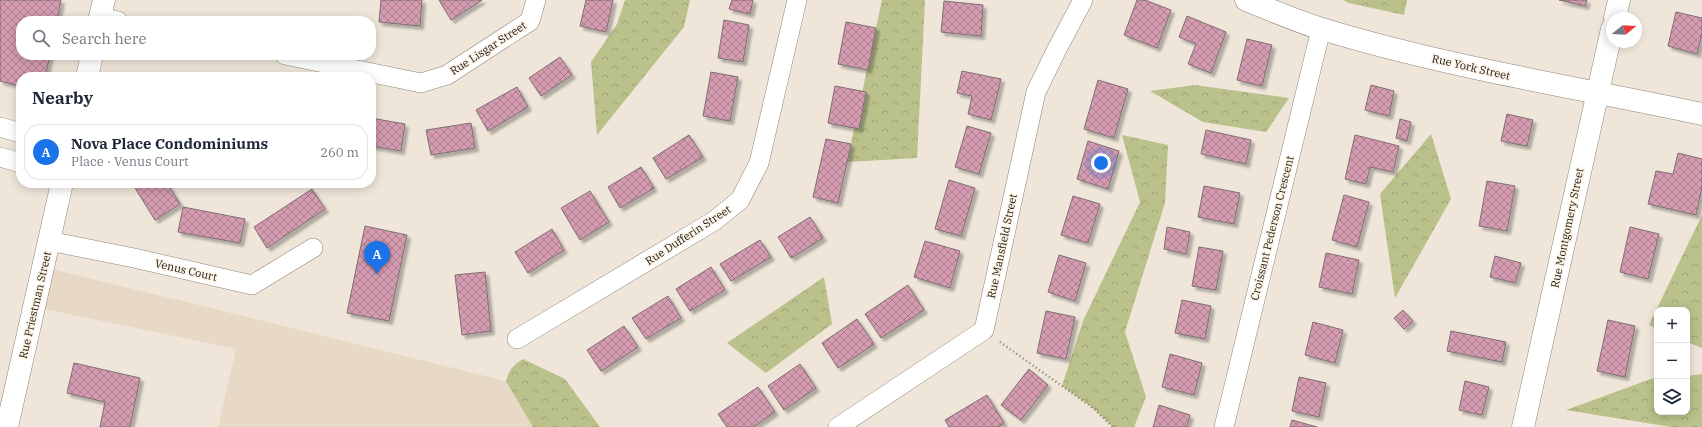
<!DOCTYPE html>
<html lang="en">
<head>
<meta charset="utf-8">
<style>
	body { margin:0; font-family:"IBM Plex Serif",serif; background:#f2f2f3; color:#1f2937 }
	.controls { position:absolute; right:12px; bottom:12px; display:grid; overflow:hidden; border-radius:8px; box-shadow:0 2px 10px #0003 }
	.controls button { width:36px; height:36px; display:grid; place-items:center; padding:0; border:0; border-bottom:1px solid #e0e1e3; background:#fff; color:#1f2937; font:20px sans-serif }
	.compass { position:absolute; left:1606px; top:12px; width:36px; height:36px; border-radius:50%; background:#fff; box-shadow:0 2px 10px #0003; rotate:72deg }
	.you { position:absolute; left:1101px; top:163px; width:14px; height:14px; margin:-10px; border:3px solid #fff; border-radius:50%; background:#1a73e8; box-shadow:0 0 0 6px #1a73e833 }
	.badge { display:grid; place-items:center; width:26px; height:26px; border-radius:50%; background:#1a73e8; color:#fff; font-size:13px; font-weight:700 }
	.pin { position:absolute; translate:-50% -33px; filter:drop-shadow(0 1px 2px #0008) }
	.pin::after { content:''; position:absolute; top:21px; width:14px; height:12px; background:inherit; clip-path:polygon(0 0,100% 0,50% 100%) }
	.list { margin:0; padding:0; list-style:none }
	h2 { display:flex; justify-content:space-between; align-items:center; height:52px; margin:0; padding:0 16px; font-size:17px }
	h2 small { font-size:13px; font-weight:400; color:#747a83 }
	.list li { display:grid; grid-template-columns:26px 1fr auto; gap:12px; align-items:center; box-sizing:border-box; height:56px; margin:0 8px 8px; padding:0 8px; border:1px solid #e0e1e3; border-radius:16px }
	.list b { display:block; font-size:15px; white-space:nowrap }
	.list p { margin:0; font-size:13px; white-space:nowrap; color:#747a83 }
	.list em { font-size:13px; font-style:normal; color:#747a83 }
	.icon { flex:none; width:22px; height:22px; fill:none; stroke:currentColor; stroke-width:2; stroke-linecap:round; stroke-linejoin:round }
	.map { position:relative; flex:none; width:1702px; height:427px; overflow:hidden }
	.search { position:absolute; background:#fff; box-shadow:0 2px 10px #0003; left:16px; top:16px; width:360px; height:44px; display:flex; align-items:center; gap:10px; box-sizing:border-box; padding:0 14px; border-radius:16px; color:#747a83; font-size:15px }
	.panel { position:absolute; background:#fff; box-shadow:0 2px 10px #0003; left:16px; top:72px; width:360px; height:116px; border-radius:16px }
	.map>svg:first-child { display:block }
	.built { fill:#e8d9c6 }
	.forest { fill:url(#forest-crowns) }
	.building { fill:url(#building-cross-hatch); stroke:#7d6e73; filter:url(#shadow) }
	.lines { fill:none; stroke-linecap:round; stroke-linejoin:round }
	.street-casing { stroke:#8e857a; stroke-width:20 }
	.secondary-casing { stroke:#8e857a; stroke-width:23 }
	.path { stroke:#837d75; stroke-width:2.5; stroke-dasharray:1 3; stroke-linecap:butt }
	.street { stroke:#fff; stroke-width:19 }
	.secondary { stroke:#fff; stroke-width:22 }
	.labels { text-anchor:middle; stroke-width:3; stroke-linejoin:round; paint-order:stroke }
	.street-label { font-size:11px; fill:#1a1713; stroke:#fdf3e6 }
</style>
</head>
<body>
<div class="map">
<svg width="1702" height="427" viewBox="0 0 1702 427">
	<defs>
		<pattern id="forest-crowns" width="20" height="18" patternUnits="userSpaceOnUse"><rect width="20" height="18" fill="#bac18b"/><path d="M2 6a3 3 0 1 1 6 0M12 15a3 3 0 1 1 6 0" fill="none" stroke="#9fa577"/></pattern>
		<pattern id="building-cross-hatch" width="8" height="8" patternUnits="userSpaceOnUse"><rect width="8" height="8" fill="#d59cb1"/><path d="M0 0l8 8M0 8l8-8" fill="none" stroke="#ac7e8f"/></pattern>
		<filter id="shadow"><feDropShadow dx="3.5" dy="3.5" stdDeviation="1" flood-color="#0004"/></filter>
	</defs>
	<rect width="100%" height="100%" fill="#efe6d9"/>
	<path class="built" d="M44,267L506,381L533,427H218L236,349L35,307Z"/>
	<path class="forest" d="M625,0H690L684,27L597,135L591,62L617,24Z
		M882,0H925L917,158L847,162Z
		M1343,0H1407L1404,15L1349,3Z
		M1195,85L1289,98L1266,132L1203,122L1150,91Z
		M1431,134L1451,199L1395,298L1380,194Z
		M1122,135L1168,145L1165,203L1125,332L1146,397L1134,427H1113L1093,408L1062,386L1083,321L1140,202Z
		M1702,215V348L1687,342V310H1657V329L1649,325Z
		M824,277L832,324L766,373L727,343Z
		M523,359L565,379L600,427H533L506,381C509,370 513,365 523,359Z
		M1702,374V427H1671L1566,410L1651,379L1657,378V412H1687V376Z"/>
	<path class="building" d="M0,0H61L57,21H21V55H50L45,77H21V86L0,81Z
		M381,0H422L420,26L379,22Z
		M439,0H482L451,20Z
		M586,0H613L606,32L580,26Z
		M732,0H753L750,14L729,9Z
		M1137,0H1145L1171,10L1157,48L1124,35Z
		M1559,0H1587L1585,6Z
		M944,1L983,5L981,36L941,32Z
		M1676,12L1702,18V34L1697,54L1668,46Z
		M1187,16L1226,32L1211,73L1188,64L1196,44L1179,37Z
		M724,20L749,25L743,62L718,58Z
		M846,22L876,28L868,70L838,64Z
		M1247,39L1272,45L1262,86L1237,80Z
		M560,57L572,75L541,96L529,78Z
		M962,71L1001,79L991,120L968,114L972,96L957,93Z
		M711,72L738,77L730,121L703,116Z
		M1098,80L1128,89L1114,138L1084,129Z
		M1371,85L1394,91L1389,116L1365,110Z
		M835,86L866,92L859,129L828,123Z
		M517,87L528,107L488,131L476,110Z
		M1507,114L1533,120L1527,146L1501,141Z
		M371,118L405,124L401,151L371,146Z
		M1400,119L1411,122L1407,141L1396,138Z
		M471,123L475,148L431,155L426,130Z
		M967,126L991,133L979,174L955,167Z
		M1206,130L1251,140L1246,164L1201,154Z
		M689,135L703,157L666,179L653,158Z
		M1355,135L1399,146L1393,172L1370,167L1366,184L1345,179Z
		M826,139L851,144L838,203L813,197Z
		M1088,141L1119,151L1108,189L1077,179Z
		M1678,153L1702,159V187L1696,215L1648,204L1656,171L1673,174Z
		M641,167L654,188L620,208L608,187Z
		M949,180L975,188L961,236L935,229Z
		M1487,181L1515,186L1507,231L1479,226Z
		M132,183H167L180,204L155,220Z
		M1204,186L1240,193L1234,224L1198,217Z
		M312,189L325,209L267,248L254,227Z
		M590,191L609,222L580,240L561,208Z
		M1344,195L1369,202L1357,247L1332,240Z
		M1073,196L1100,204L1088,243L1061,235Z
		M183,207L245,219L240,243L178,232Z
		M810,217L823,238L791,258L778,237Z
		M365,226L407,235L389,321L347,313Z
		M1167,227L1190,232L1186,254L1164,249Z
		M1630,227L1659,234L1648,279L1620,272Z
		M552,229L564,250L528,273L515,252Z
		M760,240L771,257L731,281L720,264Z
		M925,241L960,251L950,288L914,277Z
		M1199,247L1223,251L1216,290L1192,286Z
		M1326,253L1359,260L1352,294L1319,287Z
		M1059,255L1086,263L1075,301L1048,292Z
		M1495,256L1521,263L1515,283L1490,277Z
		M711,267L725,290L690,311L676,289Z
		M485,272L491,331L462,335L455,275Z
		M908,285L924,310L881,338L865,314Z
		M668,296L681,318L646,339L632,318Z
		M1182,300L1211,306L1205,339L1175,333Z
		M1403,310L1413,321L1404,329L1394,318Z
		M1046,311L1075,317L1066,359L1037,353Z
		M857,319L874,344L838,368L822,343Z
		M1608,320L1635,326L1625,377L1597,371Z
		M1313,322L1343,330L1335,363L1305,355Z
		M624,326L638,347L601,371L587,350Z
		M1451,331L1506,342L1502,362L1447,351Z
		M1170,354L1202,363L1194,395L1162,387Z
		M74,363L140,378L130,427H100L105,402L67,393Z
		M800,364L816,388L784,410L768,386Z
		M1029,369L1048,385L1021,420L1001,405Z
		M1299,377L1326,383L1319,417L1292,411Z
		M1465,381L1489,387L1482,415L1459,410Z
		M758,387L775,412L753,427H727L718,414Z
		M987,395L1004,423L998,427H949L945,420Z
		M1159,405L1190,415L1187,427H1153Z
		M1292,420L1317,427H1290Z"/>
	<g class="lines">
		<defs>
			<path id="street" d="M100,17L118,21
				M285,55L421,83L447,75L530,21L536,0
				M0,127L21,133
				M0,157L21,163
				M49,241L134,258L252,285L313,248
				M517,339L714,221L740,200L759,163L797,0
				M838,427L984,330L1036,92L1056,51L1083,0
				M1224,427L1321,29"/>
			<path id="secondary" d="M1246,0C1271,10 1296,21 1322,29C1447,67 1575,87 1702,114
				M1615,18L1619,0
				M99,21L104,0
				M87,77L92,55
				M7,427L62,183
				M1523,427L1612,29"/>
		</defs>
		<use href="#street" class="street-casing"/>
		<use href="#secondary" class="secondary-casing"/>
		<path class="path" d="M1000,342L1093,408L1113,427"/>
		<use href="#street" class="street"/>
		<use href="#secondary" class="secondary"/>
	</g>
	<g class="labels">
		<g class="street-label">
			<text transform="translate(488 48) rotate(-33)" y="4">Rue Lisgar Street</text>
			<text transform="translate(1471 67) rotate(13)" y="4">Rue York Street</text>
			<text transform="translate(1272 228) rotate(-76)" y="4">Croissant Pederson Crescent</text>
			<text transform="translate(1567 228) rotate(-78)" y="4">Rue Montgomery Street</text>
			<text transform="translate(688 235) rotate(-33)" y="4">Rue Dufferin Street</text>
			<text transform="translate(1002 246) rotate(-78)" y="4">Rue Mansfield Street</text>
			<text transform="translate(186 270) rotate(13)" y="4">Venus Court</text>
			<text transform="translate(35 305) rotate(-77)" y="4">Rue Priestman Street</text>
		</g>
	</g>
</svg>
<div class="controls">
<button>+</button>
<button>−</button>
<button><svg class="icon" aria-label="layers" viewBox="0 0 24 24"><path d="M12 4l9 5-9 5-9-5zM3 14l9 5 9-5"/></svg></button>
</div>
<svg class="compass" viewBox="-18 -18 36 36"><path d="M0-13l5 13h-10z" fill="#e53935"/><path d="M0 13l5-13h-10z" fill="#747a83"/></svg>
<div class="you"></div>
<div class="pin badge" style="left:377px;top:274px">A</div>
<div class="search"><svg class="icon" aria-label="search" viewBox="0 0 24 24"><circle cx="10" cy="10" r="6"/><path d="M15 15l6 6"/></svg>Search here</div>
<section class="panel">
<h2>Nearby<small></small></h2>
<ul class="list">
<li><span class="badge">A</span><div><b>Nova Place Condominiums</b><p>Place · Venus Court</p></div><em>260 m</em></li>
</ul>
</section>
</div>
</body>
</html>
